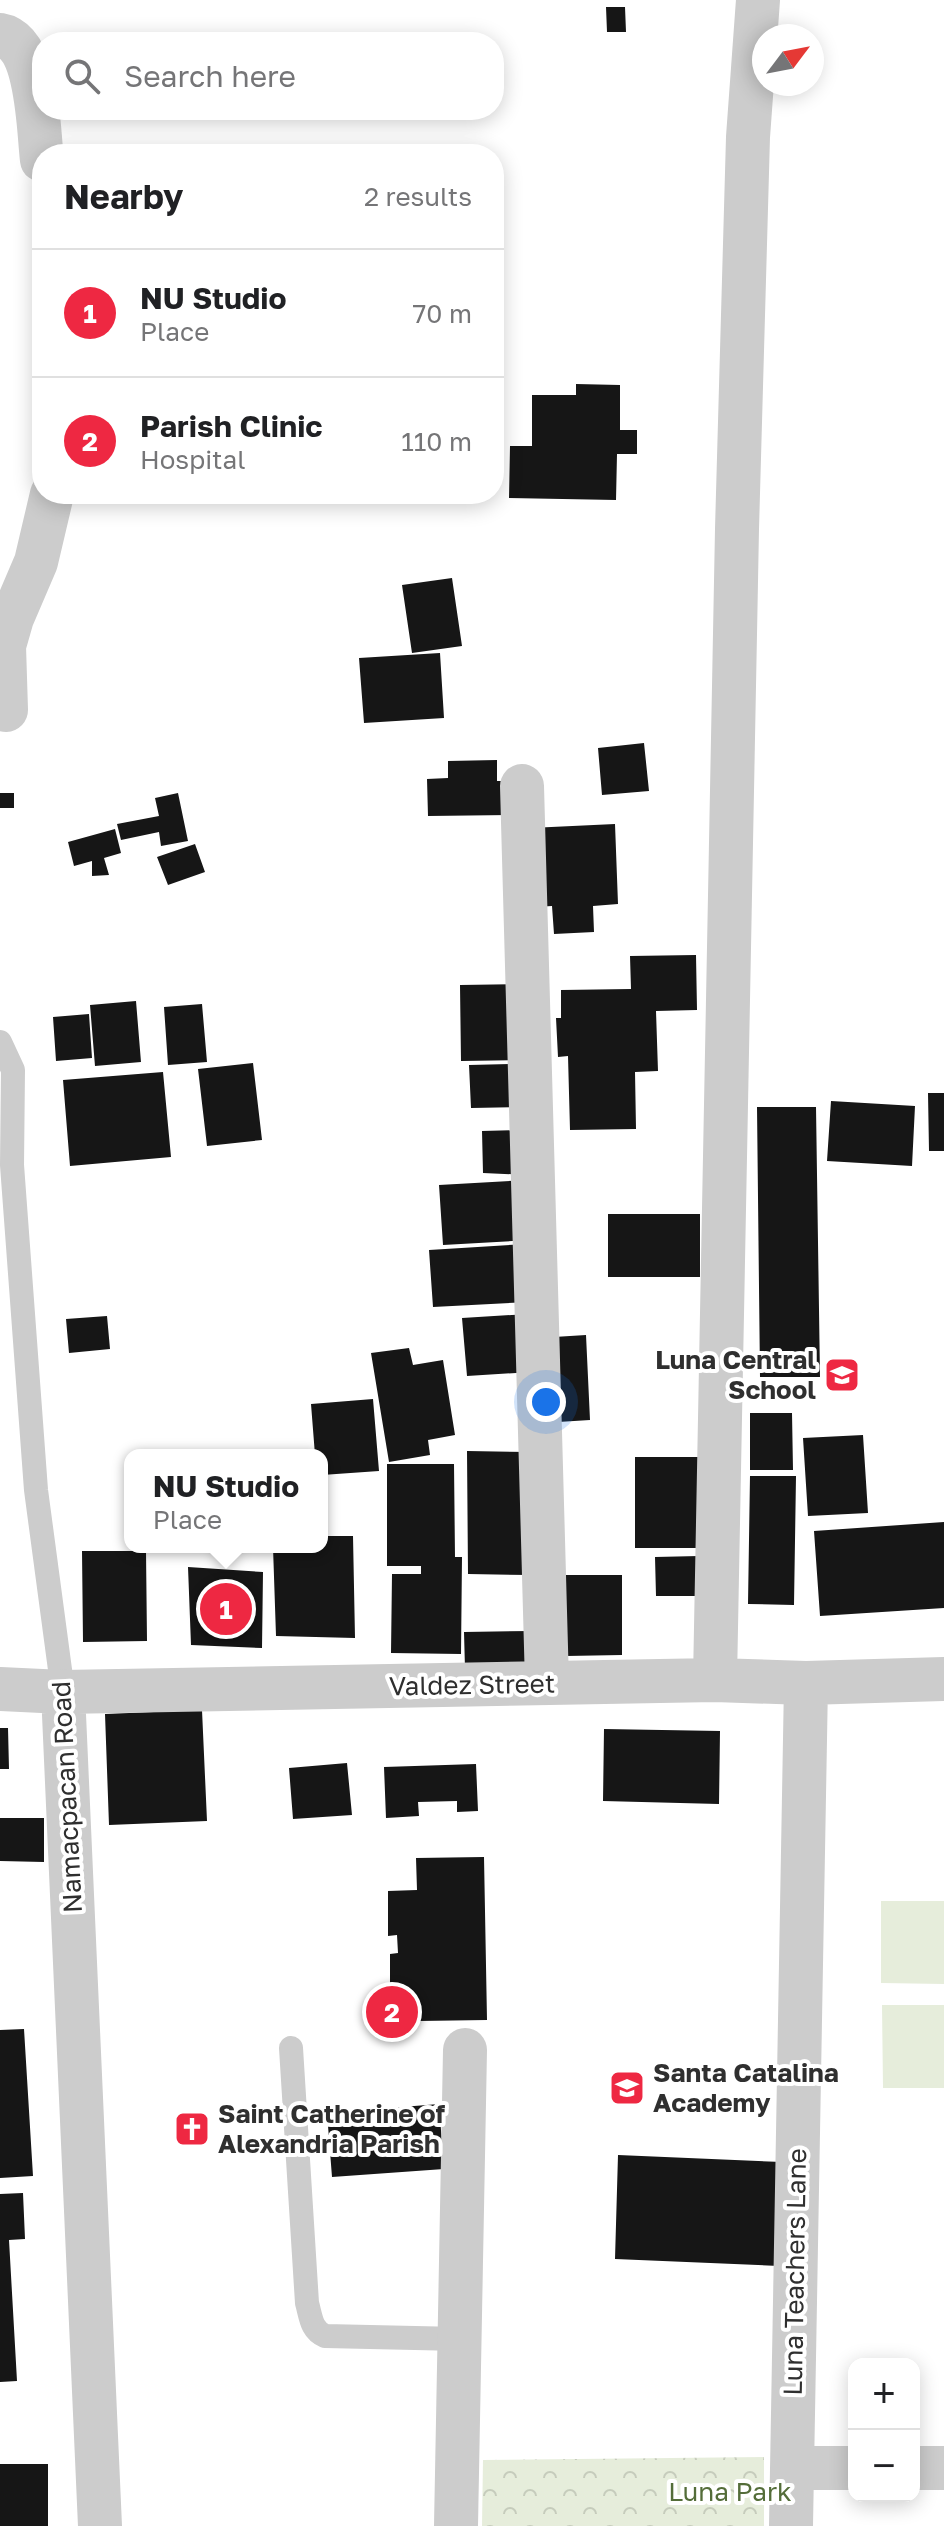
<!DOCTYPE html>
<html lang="en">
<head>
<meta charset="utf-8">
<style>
	body { margin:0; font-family:"Golos Text",sans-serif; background:#f2f2f2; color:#202124 }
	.controls { position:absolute; right:24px; bottom:24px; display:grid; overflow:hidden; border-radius:16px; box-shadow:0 4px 20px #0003 }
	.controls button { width:72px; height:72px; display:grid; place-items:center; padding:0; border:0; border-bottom:2px solid #e0e0e0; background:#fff; color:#202124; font:40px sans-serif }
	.compass { position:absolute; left:752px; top:24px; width:72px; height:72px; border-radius:50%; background:#fff; box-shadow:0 4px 20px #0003; rotate:58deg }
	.you { position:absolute; left:546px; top:1402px; width:28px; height:28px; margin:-20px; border:6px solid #fff; border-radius:50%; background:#1a73e8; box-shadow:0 0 0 12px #1a73e833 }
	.badge { display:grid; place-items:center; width:52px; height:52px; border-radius:50%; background:#ee2842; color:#fff; font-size:26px; font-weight:700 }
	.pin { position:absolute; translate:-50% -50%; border:4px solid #fff; box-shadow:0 2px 8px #0006 }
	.popup { position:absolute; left:124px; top:1449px; width:204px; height:104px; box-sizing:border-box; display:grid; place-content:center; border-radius:16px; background:#fff; filter:drop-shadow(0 2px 6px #0005); font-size:26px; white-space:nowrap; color:#757577 }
	.popup b { font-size:30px; color:#202124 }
	.popup::after { content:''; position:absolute; left:50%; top:100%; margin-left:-16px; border:16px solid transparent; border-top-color:#fff }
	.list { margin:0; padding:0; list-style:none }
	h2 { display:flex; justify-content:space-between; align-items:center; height:104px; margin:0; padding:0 32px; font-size:34px }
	h2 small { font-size:26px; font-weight:400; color:#757577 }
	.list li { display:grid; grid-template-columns:52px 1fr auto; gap:24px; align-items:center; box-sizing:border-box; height:128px; padding:0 32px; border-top:2px solid #e0e0e0 }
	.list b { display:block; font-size:30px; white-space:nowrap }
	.list p { margin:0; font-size:26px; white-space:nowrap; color:#757577 }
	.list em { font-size:26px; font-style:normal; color:#757577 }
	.icon { flex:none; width:44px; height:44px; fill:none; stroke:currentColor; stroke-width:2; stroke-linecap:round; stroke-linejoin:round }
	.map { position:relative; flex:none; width:944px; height:2526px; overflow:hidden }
	.search { position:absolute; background:#fff; box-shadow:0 4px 20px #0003; left:32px; top:32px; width:472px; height:88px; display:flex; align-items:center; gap:20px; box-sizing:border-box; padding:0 28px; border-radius:32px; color:#757577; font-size:30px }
	.panel { position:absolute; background:#fff; box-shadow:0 4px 20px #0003; left:32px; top:144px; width:472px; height:360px; border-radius:32px }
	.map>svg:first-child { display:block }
	.park { fill:url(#park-crowns) }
	.pitch { fill:#e6eddb }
	.building { fill:#161616 }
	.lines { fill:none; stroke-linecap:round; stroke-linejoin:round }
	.service { stroke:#ccc; stroke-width:24 }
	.minor { stroke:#ccc; stroke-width:44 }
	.labels { text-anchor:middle; stroke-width:8; stroke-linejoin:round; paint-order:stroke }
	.poi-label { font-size:26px; font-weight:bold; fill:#2f2f2f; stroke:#fff; text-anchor:start }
	.street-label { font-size:26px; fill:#2f2f2f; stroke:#fff }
	.park-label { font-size:26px; fill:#546d39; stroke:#fff }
</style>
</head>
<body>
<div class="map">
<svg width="944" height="2526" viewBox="0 0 944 2526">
	<defs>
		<pattern id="park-crowns" width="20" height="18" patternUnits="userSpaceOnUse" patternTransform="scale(2)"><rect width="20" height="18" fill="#e6eddb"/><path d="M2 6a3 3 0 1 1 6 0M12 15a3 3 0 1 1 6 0" fill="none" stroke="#c6ccbc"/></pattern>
	</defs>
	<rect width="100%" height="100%" fill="#fff"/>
	<path class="park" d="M764,2457V2526H482L483,2460Z"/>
	<path class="pitch" d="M881,1901H944V1984L881,1983Z
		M882,2005H944V2088H883Z"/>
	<path class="building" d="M606,7H625L626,32H607Z
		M576,384L620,385V430H637V454H617L616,500L509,498L510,446H532V395H576Z
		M452,578L462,646L412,653L402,585Z
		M440,653L444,718L364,723L359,658Z
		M644,743L649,791L602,795L598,748Z
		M497,760V781H511L512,815L428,816L427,779L448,778V761Z
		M0,793H14V808H0Z
		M178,793L188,841L161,846L159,832L121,840L117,824L159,816L155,798Z
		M615,824L618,904L593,906L594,932L554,934L552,906L535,907L530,828Z
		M115,829L121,853L104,858L109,875L92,876V861L74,866L68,842Z
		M195,844L205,872L168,885L157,857Z
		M696,955L697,1010L656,1011L658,1071L635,1072L636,1129L570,1130L568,1056L558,1057L556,1018H561V990L631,989L630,956Z
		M523,984L525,1060L461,1061L460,985Z
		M136,1001L141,1062L95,1066L90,1005Z
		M202,1004L207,1062L168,1065L164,1007Z
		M89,1014L92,1058L56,1061L53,1017Z
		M253,1063L262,1140L207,1146L198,1069Z
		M515,1064L516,1107L471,1108L469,1065Z
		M163,1072L171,1157L70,1166L63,1080Z
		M928,1093H944V1151H929Z
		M831,1101L915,1106L912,1166L827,1161Z
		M757,1107H816L820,1377H760Z
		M525,1130L529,1175L483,1173L482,1131Z
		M527,1180L531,1240L443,1245L439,1185Z
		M608,1214H700V1277H608Z
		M526,1244L529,1302L433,1307L429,1250Z
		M528,1314L532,1372L467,1376L462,1318Z
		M107,1316L110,1349L69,1353L66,1319Z
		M586,1335L590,1420L558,1422L554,1337Z
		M409,1348L413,1365L443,1360L455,1435L428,1440L430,1455L389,1462L371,1353Z
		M373,1399L379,1471L322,1475V1455H315L311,1404Z
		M750,1413H792L793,1470H750Z
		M863,1435L868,1513L808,1516L803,1438Z
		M467,1451L530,1452V1575L468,1574Z
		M635,1457H700V1548H635Z
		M387,1464H454L455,1557H462L461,1654L391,1653L392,1574H421V1566H387Z
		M750,1476H796L794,1605L748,1604Z
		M944,1522V1608L820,1616L814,1531Z
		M322,1536H353L355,1638L276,1636L273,1547H322Z
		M82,1551H146L147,1641L83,1642Z
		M699,1556L700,1596H656L655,1557Z
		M188,1567L263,1572L262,1648L191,1645Z
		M565,1575H622V1655L566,1656Z
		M532,1631L533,1669H465L464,1632Z
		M202,1710L207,1821L109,1825L105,1714Z
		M0,1728H8L9,1769H0Z
		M604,1729L720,1731L719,1804L603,1801Z
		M347,1763L352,1815L293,1819L289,1768Z
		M476,1764L478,1811L457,1812V1801L418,1802L419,1816L386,1818L384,1767Z
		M0,1818H44V1862L0,1861Z
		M484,1857L487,2020L419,2021V1999H390V1954L398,1953L397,1935L388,1936V1891L417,1890L416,1858Z
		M24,2029L33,2176L0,2178V2030Z
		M439,2104L444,2169L332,2177L327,2113Z
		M618,2155L782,2162L779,2266L615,2259Z
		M23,2193L25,2239L9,2240L17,2381L0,2382V2194Z
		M0,2464H48V2526H0Z"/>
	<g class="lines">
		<path class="service" d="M0,1042L13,1070L12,1165L36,1490L63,1692
			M291,2048L307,2303C311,2317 311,2330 325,2336L460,2339"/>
		<path class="minor" d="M0,35C39,42 38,128 42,160
			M6,710L4,646L12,618L36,562L52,494
			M522,786L547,1683
			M715,1680L737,529L748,137L758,0
			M0,1689L63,1692L715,1680L806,1683L944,1679
			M63,1692L100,2526
			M792,2468H854
			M914,2468H944
			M456,2526L465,2050
			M791,2526L806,1683"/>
	</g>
	<defs>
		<symbol id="school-square" viewBox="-11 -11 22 22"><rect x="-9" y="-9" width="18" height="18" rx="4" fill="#ee2842" stroke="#fff"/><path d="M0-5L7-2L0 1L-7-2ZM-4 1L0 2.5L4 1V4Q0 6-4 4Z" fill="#fff"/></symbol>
		<symbol id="church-square" viewBox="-11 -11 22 22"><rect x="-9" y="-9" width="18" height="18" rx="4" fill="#ee2842" stroke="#fff"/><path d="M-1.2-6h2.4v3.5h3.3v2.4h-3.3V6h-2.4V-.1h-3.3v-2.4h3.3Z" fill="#fff"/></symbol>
	</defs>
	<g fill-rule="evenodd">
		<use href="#school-square" x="822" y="1355" width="40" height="40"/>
		<use href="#school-square" x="607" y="2068" width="40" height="40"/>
		<use href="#church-square" x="172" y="2109" width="40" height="40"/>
	</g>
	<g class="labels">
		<g class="poi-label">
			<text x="816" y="1369" text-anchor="end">Luna Central<tspan x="816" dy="30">School</tspan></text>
			<text x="653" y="2082">Santa Catalina<tspan x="653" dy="30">Academy</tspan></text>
			<text x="218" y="2123">Saint Catherine of<tspan x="218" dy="30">Alexandria Parish</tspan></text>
		</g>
		<g class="street-label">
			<text transform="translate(472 1685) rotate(-1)" y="9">Valdez Street</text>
			<text transform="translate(67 1797) rotate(-93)" y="9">Namacpacan Road</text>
			<text transform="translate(795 2272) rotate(-89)" y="9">Luna Teachers Lane</text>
		</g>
		<g class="park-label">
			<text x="730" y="2501">Luna Park</text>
		</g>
	</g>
</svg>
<div class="controls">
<button>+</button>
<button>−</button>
</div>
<svg class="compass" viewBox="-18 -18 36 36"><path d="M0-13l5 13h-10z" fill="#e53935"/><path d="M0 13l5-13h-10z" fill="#757577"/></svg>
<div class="you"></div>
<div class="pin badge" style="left:226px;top:1609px">1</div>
<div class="popup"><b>NU Studio</b>Place</div>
<div class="pin badge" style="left:392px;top:2012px">2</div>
<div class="search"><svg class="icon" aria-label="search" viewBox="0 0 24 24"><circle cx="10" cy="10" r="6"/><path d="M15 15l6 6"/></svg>Search here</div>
<section class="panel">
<h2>Nearby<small>2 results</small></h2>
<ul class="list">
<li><span class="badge">1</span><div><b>NU Studio</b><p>Place</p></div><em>70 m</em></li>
<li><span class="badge">2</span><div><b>Parish Clinic</b><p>Hospital</p></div><em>110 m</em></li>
</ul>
</section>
</div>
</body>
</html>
